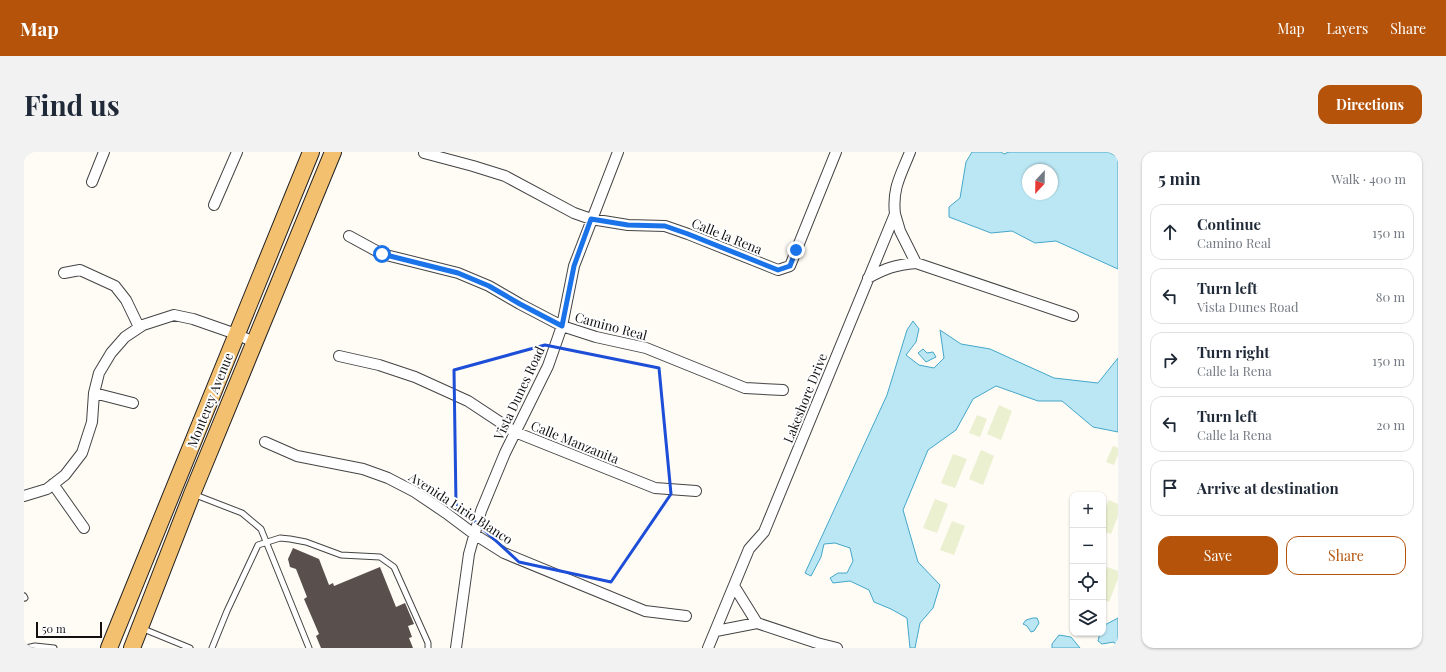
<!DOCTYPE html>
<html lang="en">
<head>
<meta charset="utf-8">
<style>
	body { margin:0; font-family:"Playfair Display",serif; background:#f2f2f3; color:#1f2937 }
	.controls { position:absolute; right:12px; bottom:12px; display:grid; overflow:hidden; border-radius:8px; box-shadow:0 1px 3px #0004 }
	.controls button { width:36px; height:36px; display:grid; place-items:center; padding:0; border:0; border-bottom:1px solid #e0e1e3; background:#fff; color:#1f2937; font:20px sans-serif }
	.compass { position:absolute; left:998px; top:12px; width:36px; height:36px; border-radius:50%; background:#fff; box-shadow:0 1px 3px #0004; rotate:202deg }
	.scale { position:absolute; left:12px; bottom:10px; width:66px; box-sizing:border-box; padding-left:4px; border:2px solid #111; border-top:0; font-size:11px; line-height:14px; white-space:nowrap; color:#111; -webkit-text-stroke:3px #fff; paint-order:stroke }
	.stop { position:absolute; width:12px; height:12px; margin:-9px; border:3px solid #1a73e8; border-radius:50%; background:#fff }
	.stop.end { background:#1a73e8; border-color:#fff; box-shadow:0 1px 4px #0008 }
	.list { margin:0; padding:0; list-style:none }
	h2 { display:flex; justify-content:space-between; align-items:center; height:52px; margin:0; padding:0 16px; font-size:17px }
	h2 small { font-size:13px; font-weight:400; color:#747a83 }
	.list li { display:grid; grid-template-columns:26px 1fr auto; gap:12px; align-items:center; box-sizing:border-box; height:56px; margin:0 8px 8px; padding:0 8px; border:1px solid #e0e1e3; border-radius:12px }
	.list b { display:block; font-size:15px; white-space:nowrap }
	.list p { margin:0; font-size:13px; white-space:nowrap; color:#747a83 }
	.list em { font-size:13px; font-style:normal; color:#747a83 }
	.actions { display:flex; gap:8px; padding:12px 16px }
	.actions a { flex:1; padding:9px 0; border:1px solid #b45309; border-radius:12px; text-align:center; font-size:14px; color:#b45309 }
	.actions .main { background:#b45309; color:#fff }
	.icon { flex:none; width:22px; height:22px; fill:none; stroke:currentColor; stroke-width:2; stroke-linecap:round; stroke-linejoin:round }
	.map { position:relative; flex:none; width:1094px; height:496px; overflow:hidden; border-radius:12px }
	header { display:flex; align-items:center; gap:24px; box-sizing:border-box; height:56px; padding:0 20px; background:#b45309; color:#fff }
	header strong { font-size:19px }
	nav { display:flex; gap:22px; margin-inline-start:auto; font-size:14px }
	.intro { display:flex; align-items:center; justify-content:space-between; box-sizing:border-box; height:96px; padding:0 24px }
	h1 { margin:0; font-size:28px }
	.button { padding:10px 18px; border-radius:12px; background:#b45309; color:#fff; font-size:14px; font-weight:700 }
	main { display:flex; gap:24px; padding:0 24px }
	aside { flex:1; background:#fff; border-radius:12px; box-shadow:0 1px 3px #0004 }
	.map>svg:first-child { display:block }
	.pitch { fill:#eaf0d0 }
	.water { fill:#bbe7f4; stroke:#44a7c9; fill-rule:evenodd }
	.building { fill:#59504d }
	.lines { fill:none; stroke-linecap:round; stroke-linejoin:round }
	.lane-casing { stroke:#444; stroke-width:7 }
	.street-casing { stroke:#444; stroke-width:12 }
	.primary-casing { stroke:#222; stroke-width:18 }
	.lane { stroke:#fff; stroke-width:5 }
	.street { stroke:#fff; stroke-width:10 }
	.primary { stroke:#f3c070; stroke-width:16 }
	.route { stroke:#1a73e8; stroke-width:5 }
	.marked { fill:none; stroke:#1d4ed8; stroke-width:3; stroke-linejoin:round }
	.labels { text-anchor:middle; stroke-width:4; stroke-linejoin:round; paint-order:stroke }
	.street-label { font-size:13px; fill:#111; stroke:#fff }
</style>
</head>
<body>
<header>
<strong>Map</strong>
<nav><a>Map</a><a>Layers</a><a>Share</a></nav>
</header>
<div class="intro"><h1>Find us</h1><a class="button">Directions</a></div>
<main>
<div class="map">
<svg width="1094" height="496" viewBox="0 0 1094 496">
	<rect width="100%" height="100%" fill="#fffbf5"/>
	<path class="pitch" d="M975,253L988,259L977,288L963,282Z
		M953,263L963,267L956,285L945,281Z
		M1089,294L1094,296V302L1090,313L1082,310Z
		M957,298L970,304L959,333L945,327Z
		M929,302L943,307L931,336L917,331Z
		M911,347L924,352L913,381L899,376Z
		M1085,348L1094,352V364L1087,382L1079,379V362Z
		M928,369L941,374L930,403L916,398Z
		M1083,415L1094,419V427L1085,450L1079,447V426Z"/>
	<path class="water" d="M948,0H977L980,2L985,0H1084L1094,5V117L1032,89L1011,91L988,79L967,81L925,65V55L936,46L942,10ZM1004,18H1028V42H1004Z
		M889,169L895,177L892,190L882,203L895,213L910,216L920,206L916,178L937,192L966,197L1030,226L1074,231L1094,206V280L1069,275L1038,249H1014L972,234L949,247L932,278L904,298L879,358L894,410L916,433L909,456L896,471L891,496H886L883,466L867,457L850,450L845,438L826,429L809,431L806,426L814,421H823L829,409L826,396L811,391L800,392L797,405L787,424L781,421L863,243L883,178Z
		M899,197L903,201L909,200L912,205L902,210L894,201Z
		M1009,466H1013L1015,471L1010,479L1007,480L1003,474L999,472L1002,468Z
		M1094,466V496L1090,490L1078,492L1074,489L1076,481H1079V474Z
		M1035,483L1047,485L1056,496H1028V492Z"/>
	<path class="building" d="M269,396L295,407L305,433L309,431L310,434L356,415L372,455L381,451L390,472L384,474L388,485L385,486L389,496H297L292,484L295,482L280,447L283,445L272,417L266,415L264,407Z"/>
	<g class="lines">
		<defs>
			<path id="lane" d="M169,342L218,361L237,377L285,496
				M0,444L1,446
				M117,476L166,496
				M2,496L11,494L30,496
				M188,496L203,459L234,393L256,386L266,387L282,390L317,403L356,405L370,415L404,491V496"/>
			<path id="street" d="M400,1L449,14L481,24L550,61L567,67L604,73L641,74L664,82L754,118L766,114L812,0
				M68,30L80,0
				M190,53L213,0
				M871,62L876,79L892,111
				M325,84L358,102L434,121L465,134L496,152L538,174L572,185L622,196L721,236L759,238
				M40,121L56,118L91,134L102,148L115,175
				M844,126C862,116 871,113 892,111L1049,164
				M315,204L355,213L391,225L444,249L491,280L631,336L672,339
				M70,241L109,251
				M241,290L273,304L339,317L364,326L391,340L422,361L450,382L480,401L621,459L662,464
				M29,332L60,376
				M0,344L23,337L41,323L58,301L68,270L70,241L75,221L87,201L101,185L119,173L150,163L169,167L212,182L230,190
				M710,434L733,471
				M692,479L733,471L793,491L813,496
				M432,496L445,402L457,359L481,301L524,214L538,174L550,114L594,0
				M684,496L725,397L740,380L871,62C868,36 877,23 886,0"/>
			<path id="primary" d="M85,496L287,0
				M108,496L168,342L309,0"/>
		</defs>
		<use href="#lane" class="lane-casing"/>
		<use href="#street" class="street-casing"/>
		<use href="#primary" class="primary-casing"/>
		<use href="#lane" class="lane"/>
		<use href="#street" class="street"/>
		<use href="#primary" class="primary"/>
	</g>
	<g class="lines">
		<path class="route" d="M358,102L434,121L465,134L496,152L538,174L550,114L567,67L604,73L641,74L664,82L754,118L766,114L772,98"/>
	</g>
	<path class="marked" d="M521,193L635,216L647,342L587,430L495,410L432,352L430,218Z"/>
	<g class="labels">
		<g class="street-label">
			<text transform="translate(703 84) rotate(22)" y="5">Calle la Rena</text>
			<text transform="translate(587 174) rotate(15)" y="5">Camino Real</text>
			<text transform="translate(495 241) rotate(-65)" y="5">Vista Dunes Road</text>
			<text transform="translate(781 246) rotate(-68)" y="5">Lakeshore Drive</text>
			<text transform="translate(186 248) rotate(-68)" y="5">Monterey Avenue</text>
			<text transform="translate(551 290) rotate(22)" y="5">Calle Manzanita</text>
			<text transform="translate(437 356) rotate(33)" y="5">Avenida Lirio Blanco</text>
		</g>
	</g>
</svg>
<div class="controls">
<button>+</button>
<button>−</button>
<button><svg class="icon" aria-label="locate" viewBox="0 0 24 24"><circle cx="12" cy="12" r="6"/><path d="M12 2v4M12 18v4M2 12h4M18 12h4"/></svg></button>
<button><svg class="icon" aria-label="layers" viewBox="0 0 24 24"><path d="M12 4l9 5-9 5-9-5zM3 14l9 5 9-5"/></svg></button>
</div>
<svg class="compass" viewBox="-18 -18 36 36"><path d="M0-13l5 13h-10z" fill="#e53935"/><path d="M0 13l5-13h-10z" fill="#747a83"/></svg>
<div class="scale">50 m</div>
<div class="stop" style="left:358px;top:102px"></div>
<div class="stop end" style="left:772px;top:98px"></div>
</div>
<aside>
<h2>5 min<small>Walk · 400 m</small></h2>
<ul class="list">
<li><svg class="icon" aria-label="ahead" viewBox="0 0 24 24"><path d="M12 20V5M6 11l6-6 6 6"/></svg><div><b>Continue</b><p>Camino Real</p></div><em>150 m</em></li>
<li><svg class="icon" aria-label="left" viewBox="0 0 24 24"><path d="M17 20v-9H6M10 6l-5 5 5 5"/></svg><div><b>Turn left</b><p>Vista Dunes Road</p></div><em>80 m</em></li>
<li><svg class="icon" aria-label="right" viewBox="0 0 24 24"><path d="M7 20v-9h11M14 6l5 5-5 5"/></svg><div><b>Turn right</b><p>Calle la Rena</p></div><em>150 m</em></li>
<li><svg class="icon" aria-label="left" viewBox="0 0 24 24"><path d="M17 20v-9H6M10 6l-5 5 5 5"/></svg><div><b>Turn left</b><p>Calle la Rena</p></div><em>20 m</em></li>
<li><svg class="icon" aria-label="arrive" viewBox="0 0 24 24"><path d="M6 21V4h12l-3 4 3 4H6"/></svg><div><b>Arrive at destination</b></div></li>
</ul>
<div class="actions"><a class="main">Save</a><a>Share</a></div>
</aside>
</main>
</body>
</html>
